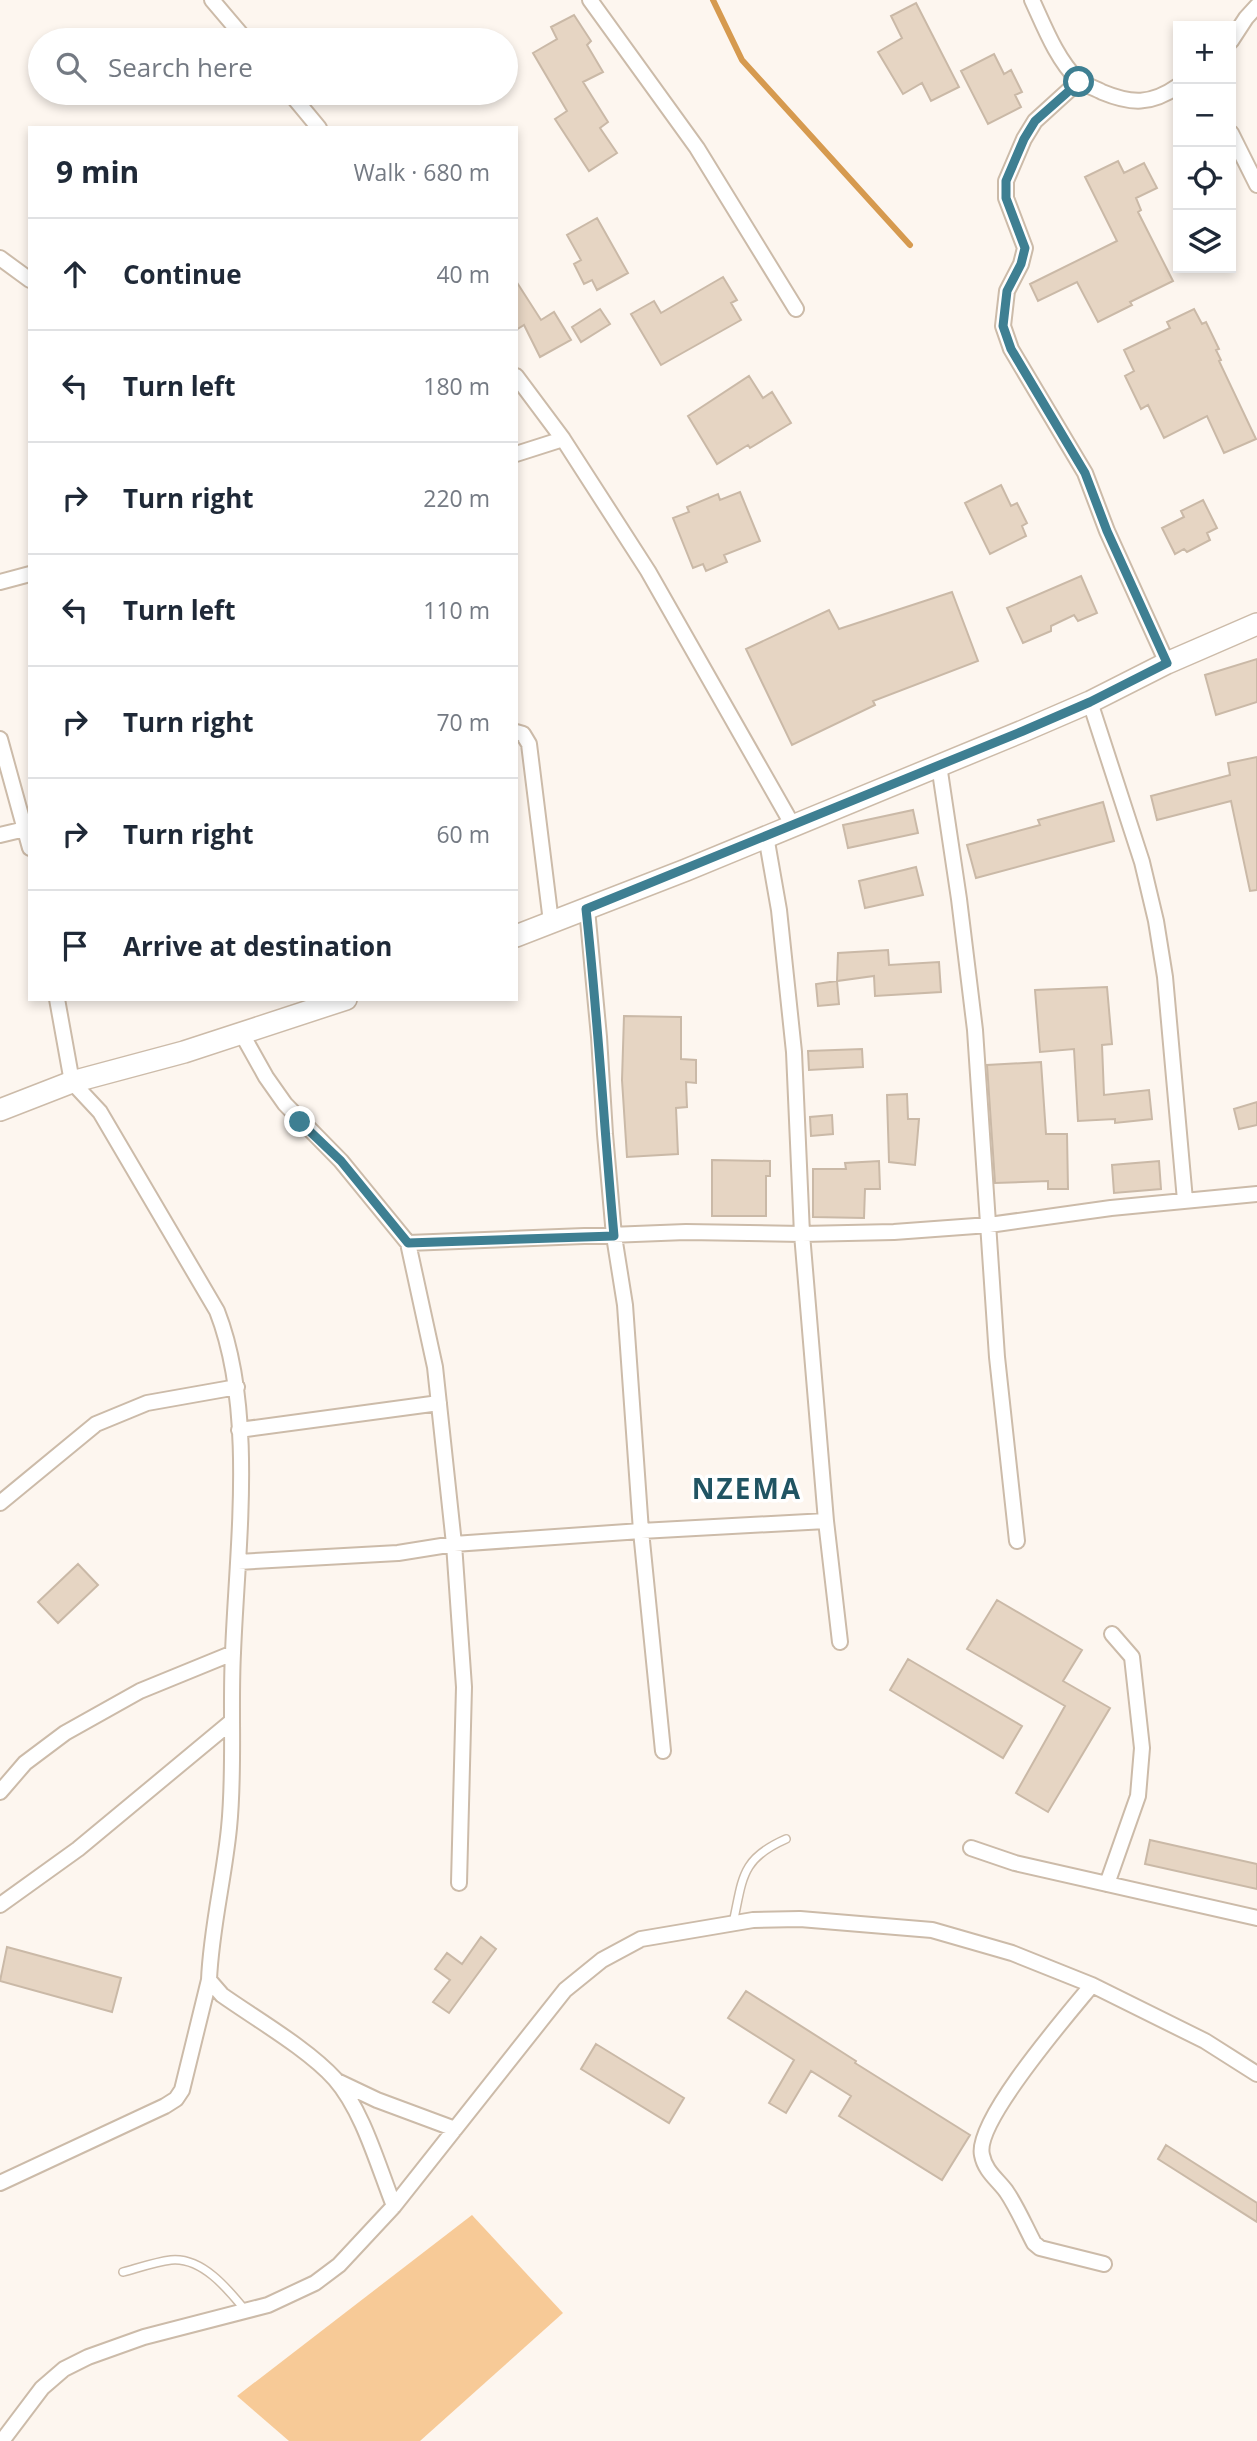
<!DOCTYPE html>
<html lang="en">
<head>
<meta charset="utf-8">
<style>
	body { margin:0; font-family:"Open Sans",sans-serif; background:#f6f6f7; color:#1f2937 }
	.controls { position:absolute; right:21px; top:21px; display:grid; overflow:hidden; border-radius:0px; box-shadow:0 4px 10px #0003 }
	.controls button { width:63px; height:63px; display:grid; place-items:center; padding:0; border:0; border-bottom:2px solid #e0e1e3; background:#fff; color:#1f2937; font:35px sans-serif }
	.stop { position:absolute; width:21px; height:21px; margin:-16px; border:5px solid #3e7f92; border-radius:50%; background:#fff }
	.stop.end { background:#3e7f92; border-color:#fff; box-shadow:0 2px 7px #0008 }
	.list { margin:0; padding:0; list-style:none }
	h2 { display:flex; justify-content:space-between; align-items:center; height:91px; margin:0; padding:0 28px; font-size:30px }
	h2 small { font-size:23px; font-weight:400; color:#747a83 }
	.list li { display:grid; grid-template-columns:46px 1fr auto; gap:21px; align-items:center; box-sizing:border-box; height:112px; padding:0 28px; border-top:2px solid #e0e1e3 }
	.list b { display:block; font-size:26px; white-space:nowrap }
	.list em { font-size:23px; font-style:normal; color:#747a83 }
	.icon { flex:none; width:38px; height:38px; fill:none; stroke:currentColor; stroke-width:2; stroke-linecap:round; stroke-linejoin:round }
	.map { position:relative; flex:none; width:1257px; height:2441px; overflow:hidden }
	.search { position:absolute; background:#fff; box-shadow:0 4px 10px #0003; left:28px; top:28px; width:490px; height:77px; display:flex; align-items:center; gap:18px; box-sizing:border-box; padding:0 24px; border-radius:38px; color:#747a83; font-size:26px }
	.panel { position:absolute; background:#fff; box-shadow:0 4px 10px #0003; left:28px; top:126px; width:490px; height:875px; border-radius:0px }
	.map>svg:first-child { display:block }
	.green { fill:#f7ca97 }
	.lines { fill:none; stroke-linecap:round; stroke-linejoin:round }
	.stream { stroke:#d69a4f; stroke-width:6 }
	.building { fill:#e6d5c3; stroke:#cab9a7; stroke-width:2 }
	.lane-casing { stroke:#ccbba9; stroke-width:10 }
	.street-casing { stroke:#ccbba9; stroke-width:18 }
	.secondary-casing { stroke:#ccbba9; stroke-width:24 }
	.lane { stroke:#fff; stroke-width:7 }
	.street { stroke:#fff; stroke-width:14 }
	.secondary { stroke:#fff; stroke-width:21 }
	.route { stroke:#3e7f92; stroke-width:9 }
	.labels { text-anchor:middle; stroke-width:7; stroke-linejoin:round; paint-order:stroke }
	.district-label { font-size:28px; font-weight:bold; letter-spacing:2px; fill:#205463; stroke:#fff }
</style>
</head>
<body>
<div class="map">
<svg width="1257" height="2441" viewBox="0 0 1257 2441">
	<rect width="100%" height="100%" fill="#fdf6ef"/>
	<path class="green" d="M472,2215L563,2313L420,2441H289L237,2396Z"/>
	<g class="lines">
		<path class="stream" d="M713,0L742,60L910,245"/>
	</g>
	<path class="building" d="M916,3L959,87L931,101L922,83L903,94L878,52L902,38L891,16Z
		M574,15L591,41L587,45L603,72L583,82L608,122L600,128L617,153L589,171L555,119L567,111L533,53L557,39L551,27Z
		M994,54L1004,74L1011,70L1022,92L1015,95L1021,107L988,124L961,71Z
		M1118,161L1124,173L1144,163L1157,188L1136,198L1141,210L1138,212L1173,281L1130,302L1132,305L1098,322L1077,282L1038,301L1030,284L1117,241L1085,177Z
		M597,218L628,273L597,290L592,280L584,284L574,264L581,260L567,235Z
		M723,277L737,300L731,303L741,320L661,365L631,314L654,301L661,313Z
		M516,281L541,320L554,312L571,340L540,357L524,325L516,330Z
		M600,309L610,324L581,342L572,327Z
		M1194,309L1202,324L1206,322L1219,349L1216,350L1221,360L1219,361L1256,439L1224,453L1207,416L1164,438L1148,405L1141,409L1125,376L1134,371L1124,350L1170,328L1167,322Z
		M749,376L763,398L772,392L791,423L750,448L748,445L717,464L688,416Z
		M1001,485L1011,506L1017,503L1027,523L1022,526L1026,536L990,554L965,503Z
		M740,492L760,541L724,555L727,562L706,571L703,564L693,568L673,518L689,512L687,507L718,494L720,500Z
		M1203,500L1217,528L1207,533L1210,540L1187,552L1184,549L1175,554L1162,528L1184,517L1181,511Z
		M1081,576L1097,613L1078,621L1074,615L1051,626V631L1023,643L1007,608Z
		M952,592L978,661L873,701L875,705L792,745L746,649L829,610L839,629Z
		M1257,659V702L1216,715L1205,675Z
		M1257,757V890L1250,891L1231,801L1157,820L1151,796L1230,775L1228,763Z
		M1103,802L1114,841L976,878L967,845L1040,825L1038,820Z
		M913,810L918,833L848,848L843,825Z
		M916,867L923,895L865,908L859,881Z
		M888,950L889,965L939,962L941,992L875,996L874,976L837,981L838,953Z
		M837,981L839,1004L818,1006L816,984Z
		M1107,987L1112,1044L1102,1045L1104,1095L1149,1090L1152,1119L1115,1123V1119L1078,1121L1074,1049L1040,1052L1035,990Z
		M624,1016L681,1017V1059L696,1060V1083L686,1082L687,1107L676,1108L678,1154L627,1157L622,1080Z
		M862,1049L863,1067L809,1070L808,1051Z
		M1041,1062L1046,1134H1067L1068,1189H1048V1181L995,1183L987,1065Z
		M907,1094L908,1119H919L915,1165L889,1162L887,1095Z
		M1257,1102V1125L1239,1129L1234,1109Z
		M832,1115L833,1134L811,1136L810,1117Z
		M712,1160L770,1161V1176H766V1216H712Z
		M879,1161L880,1189H865L864,1218L813,1217V1169H846L845,1163Z
		M1159,1161L1161,1189L1114,1193L1112,1165Z
		M78,1564L98,1585L58,1623L38,1602Z
		M997,1600L1082,1650L1063,1681L1110,1708L1048,1812L1016,1793L1065,1706L967,1649Z
		M908,1659L1022,1726L1003,1758L890,1690Z
		M1150,1840L1257,1864V1889L1145,1864Z
		M481,1937L496,1949L449,2013L433,2002L450,1980L435,1969L447,1953L462,1964Z
		M7,1947L121,1978L112,2012L0,1981Z
		M746,1991L856,2061L855,2063L970,2135L942,2180L839,2116L851,2096L811,2071L786,2113L769,2103L794,2060L728,2018Z
		M596,2044L684,2098L669,2123L581,2069Z
		M1166,2145L1257,2203V2222L1158,2159Z"/>
	<g class="lines">
		<defs>
			<path id="lane" d="M733,1923C743,1879 740,1859 786,1839
				M123,2272C138,2268 155,2262 171,2260C202,2257 228,2289 245,2310"/>
			<path id="street" d="M212,0L246,40
				M590,0L697,148L796,309
				M1032,0C1044,26 1057,60 1078,80C1084,85 1095,88 1102,92C1131,104 1151,105 1178,86
				M1231,41L1246,18L1257,6
				M1079,81L1035,121L1024,139L1006,181V198L1025,248L1021,264L1007,291L1003,326L1011,349L1085,473L1107,531L1167,663
				M290,93L319,128
				M1231,133L1257,185
				M0,258L30,280
				M516,376L563,439L648,571L792,824
				M516,454L563,439
				M0,582L30,574
				M1090,702L1142,862L1156,921L1165,977L1185,1200
				M516,732L523,734L529,744L551,922
				M0,739L30,848
				M939,765L959,899L975,1030L997,1357L1017,1541
				M0,835L25,829
				M766,836L779,910L794,1052L802,1234L826,1521L840,1642
				M587,909L599,1037L605,1134L614,1236L625,1305L641,1531L663,1751
				M57,999L72,1082L100,1112L217,1311C256,1411 237,1547 233,1653C230,1711 235,1770 229,1828C224,1879 211,1929 209,1980L222,1995C256,2019 308,2049 335,2079C363,2111 378,2166 394,2206
				M242,1034L266,1077L285,1104L341,1161L408,1243L435,1367L454,1544L464,1687L459,1883
				M408,1243L686,1232L802,1234L894,1232L989,1225L1111,1208L1257,1194
				M239,1430L439,1403
				M0,1503L96,1424L147,1403L237,1387
				M238,1562L398,1553L454,1544L641,1531L826,1521
				M0,1792L25,1763L65,1733L140,1691L233,1653
				M971,1848L1015,1863L1257,1918
				M1107,1884L1138,1796L1142,1748L1132,1657L1112,1634
				M0,1905L78,1849L231,1722
				M1092,1985C1069,2013 974,2122 982,2155C985,2171 997,2179 1006,2191C1017,2207 1025,2226 1034,2243L1040,2248L1104,2264
				M337,2081L377,2100L455,2129
				M0,2183L165,2106L176,2099L182,2090L209,1980
				M2,2441L42,2388L64,2369L88,2357L144,2337L268,2305L315,2283L339,2265L394,2206L565,1990L602,1960L641,1939L753,1920L800,1919L932,1930L1012,1953L1092,1985L1205,2041L1257,2074"/>
			<path id="secondary" d="M516,936L686,870L1023,731L1090,702L1167,663L1257,624
				M0,1110L72,1082L184,1052L346,999"/>
		</defs>
		<use href="#lane" class="lane-casing"/>
		<use href="#street" class="street-casing"/>
		<use href="#secondary" class="secondary-casing"/>
		<use href="#lane" class="lane"/>
		<use href="#street" class="street"/>
		<use href="#secondary" class="secondary"/>
	</g>
	<g class="lines">
		<path class="route" d="M300,1122L341,1161L408,1243L614,1236C604,1127 598,1018 586,909L1023,731L1090,702L1167,663L1107,531L1085,473L1011,349L1003,326L1007,291L1021,264L1025,248L1006,198V181L1024,139L1035,121L1079,82"/>
	</g>
	<g class="labels">
		<g class="district-label">
			<text x="747" y="1499">NZEMA</text>
		</g>
	</g>
</svg>
<div class="controls">
<button>+</button>
<button>−</button>
<button><svg class="icon" aria-label="locate" viewBox="0 0 24 24"><circle cx="12" cy="12" r="6"/><path d="M12 2v4M12 18v4M2 12h4M18 12h4"/></svg></button>
<button><svg class="icon" aria-label="layers" viewBox="0 0 24 24"><path d="M12 4l9 5-9 5-9-5zM3 14l9 5 9-5"/></svg></button>
</div>
<div class="stop" style="left:1079px;top:82px"></div>
<div class="stop end" style="left:300px;top:1122px"></div>
<div class="search"><svg class="icon" aria-label="search" viewBox="0 0 24 24"><circle cx="10" cy="10" r="6"/><path d="M15 15l6 6"/></svg>Search here</div>
<section class="panel">
<h2>9 min<small>Walk · 680 m</small></h2>
<ul class="list">
<li><svg class="icon" aria-label="ahead" viewBox="0 0 24 24"><path d="M12 20V5M6 11l6-6 6 6"/></svg><div><b>Continue</b></div><em>40 m</em></li>
<li><svg class="icon" aria-label="left" viewBox="0 0 24 24"><path d="M17 20v-9H6M10 6l-5 5 5 5"/></svg><div><b>Turn left</b></div><em>180 m</em></li>
<li><svg class="icon" aria-label="right" viewBox="0 0 24 24"><path d="M7 20v-9h11M14 6l5 5-5 5"/></svg><div><b>Turn right</b></div><em>220 m</em></li>
<li><svg class="icon" aria-label="left" viewBox="0 0 24 24"><path d="M17 20v-9H6M10 6l-5 5 5 5"/></svg><div><b>Turn left</b></div><em>110 m</em></li>
<li><svg class="icon" aria-label="right" viewBox="0 0 24 24"><path d="M7 20v-9h11M14 6l5 5-5 5"/></svg><div><b>Turn right</b></div><em>70 m</em></li>
<li><svg class="icon" aria-label="right" viewBox="0 0 24 24"><path d="M7 20v-9h11M14 6l5 5-5 5"/></svg><div><b>Turn right</b></div><em>60 m</em></li>
<li><svg class="icon" aria-label="arrive" viewBox="0 0 24 24"><path d="M6 21V4h12l-3 4 3 4H6"/></svg><div><b>Arrive at destination</b></div></li>
</ul>
</section>
</div>
</body>
</html>
